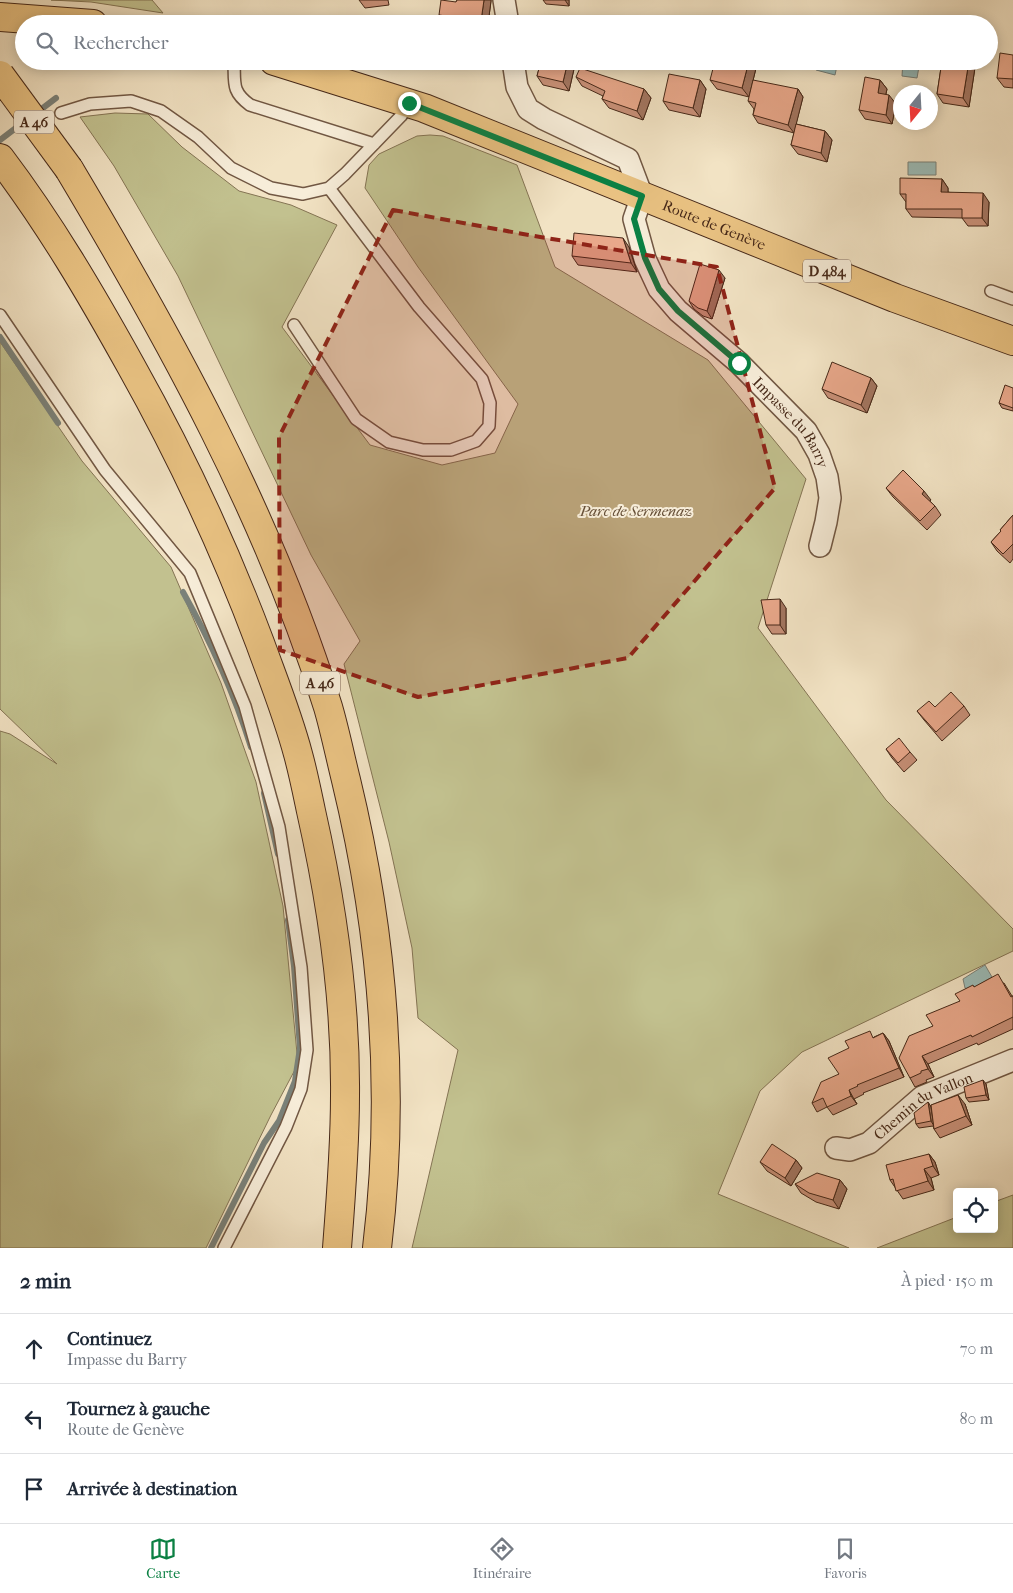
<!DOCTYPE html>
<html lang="fr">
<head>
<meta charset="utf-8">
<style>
	body { margin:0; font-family:"IM FELL French Canon",serif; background:#f6f6f7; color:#1f2937 }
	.controls { position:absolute; right:15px; bottom:15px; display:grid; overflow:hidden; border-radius:5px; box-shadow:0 2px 12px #0003 }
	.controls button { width:45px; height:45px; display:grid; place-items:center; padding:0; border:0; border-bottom:1px solid #e0e1e3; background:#fff; color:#1f2937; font:25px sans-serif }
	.compass { position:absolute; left:893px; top:85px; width:45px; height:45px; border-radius:50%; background:#fff; box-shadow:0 2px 12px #0003; rotate:198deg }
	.stop { position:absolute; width:15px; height:15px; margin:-11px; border:4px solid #0b8043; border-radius:50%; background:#fff }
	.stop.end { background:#0b8043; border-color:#fff; box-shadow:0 1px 5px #0008 }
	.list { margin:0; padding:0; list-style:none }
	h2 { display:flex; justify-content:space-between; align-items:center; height:65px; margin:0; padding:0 20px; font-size:21px }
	h2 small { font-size:16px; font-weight:400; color:#747a83 }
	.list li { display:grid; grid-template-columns:32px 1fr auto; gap:15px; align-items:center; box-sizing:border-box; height:70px; padding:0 20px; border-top:1px solid #e0e1e3 }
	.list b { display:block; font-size:19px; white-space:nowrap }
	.list p { margin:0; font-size:16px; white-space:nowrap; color:#747a83 }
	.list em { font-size:16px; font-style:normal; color:#747a83 }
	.icon { flex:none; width:28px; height:28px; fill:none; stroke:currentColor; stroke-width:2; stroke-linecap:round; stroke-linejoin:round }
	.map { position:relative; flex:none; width:1013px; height:1248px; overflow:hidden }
	.search { position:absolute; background:#fff; box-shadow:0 2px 12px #0003; left:15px; right:15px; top:15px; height:55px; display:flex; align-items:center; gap:12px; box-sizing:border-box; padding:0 18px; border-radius:28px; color:#747a83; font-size:19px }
	.sheet { height:275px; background:#fff }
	nav { display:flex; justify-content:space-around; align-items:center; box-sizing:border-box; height:70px; border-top:1px solid #e0e1e3; background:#fff; font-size:14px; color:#747a83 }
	nav a { display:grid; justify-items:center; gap:2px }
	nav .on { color:#0b8043 }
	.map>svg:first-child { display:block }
	.green { fill:#c2c18f; stroke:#847454 }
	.water { fill:#9cbdb9; stroke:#7a8179 }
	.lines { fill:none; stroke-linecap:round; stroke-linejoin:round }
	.stream { stroke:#7a8179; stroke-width:6 }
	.lane-casing { stroke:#715743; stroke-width:14 }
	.street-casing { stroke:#715743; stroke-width:24 }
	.primary-casing { stroke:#462818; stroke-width:30 }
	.highway-casing { stroke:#462818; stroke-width:30 }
	.lane { stroke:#f7edd9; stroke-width:11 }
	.street { stroke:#f7edd9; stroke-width:21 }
	.primary { stroke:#e9c282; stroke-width:28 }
	.highway { stroke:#e9c282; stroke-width:28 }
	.highway-bridge-casing { stroke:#462818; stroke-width:30; stroke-linecap:butt }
	.highway-bridge { stroke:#e9c282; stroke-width:28 }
	.wall { fill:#c89078; stroke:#462818 }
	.shaded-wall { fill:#a37661; stroke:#462818 }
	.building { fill:#e9a88b; stroke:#462818 }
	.route { stroke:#0b8043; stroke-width:6 }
	.marked { fill:#8f2418; fill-opacity:0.2; stroke:#8f2418; stroke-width:4; stroke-dasharray:10 6; stroke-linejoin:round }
	.labels { text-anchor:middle; stroke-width:4; stroke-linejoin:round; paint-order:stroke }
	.shield { fill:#f7edd9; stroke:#7b6352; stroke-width:1 }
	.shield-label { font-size:14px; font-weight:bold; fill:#462818 }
	.street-label { font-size:15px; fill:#462818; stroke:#f7edd9 }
	.park-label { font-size:15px; font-style:italic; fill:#654e36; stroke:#f7edd9 }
</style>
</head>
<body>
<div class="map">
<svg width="1013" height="1248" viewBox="0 0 1013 1248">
	<rect width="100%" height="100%" fill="#f2e3c4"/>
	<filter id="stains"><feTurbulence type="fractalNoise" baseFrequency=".004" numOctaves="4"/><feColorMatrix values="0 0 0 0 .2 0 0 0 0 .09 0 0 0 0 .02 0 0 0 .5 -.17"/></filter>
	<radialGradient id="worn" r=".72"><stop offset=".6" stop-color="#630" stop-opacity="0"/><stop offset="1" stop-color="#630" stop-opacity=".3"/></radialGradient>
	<path class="green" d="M51,0H152L163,13L91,2Z
		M115,113L148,114L182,147L239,191L291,205L337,225L282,327L370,445L442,465L495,453L518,404L418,267L365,188L369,165L379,154L417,136L430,135L443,136L517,165L555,267L708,360L806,479L758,628L886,800L1013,929V951L802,1052L760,1091L718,1194L849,1248H412L458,1050L418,1018L412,948L389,842L344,664L360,641L311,555L178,276L114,166L80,117Z
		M0,342L82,461L171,567L221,683L256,782L283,906L298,1064L271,1115L206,1248H0V731L10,734L57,764L0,709Z
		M1013,1195V1248H877L957,1217V1229H994V1202Z"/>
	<path class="water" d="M818,61H838L835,75L816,70Z
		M903,61H920L917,78L902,76Z
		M908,162H936V175H908Z
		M985,965L992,977L970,990L965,988L963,979Z"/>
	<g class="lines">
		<path class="stream" d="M35,114L56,98
			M0,140L25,121
			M0,337L58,423
			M183,592C211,642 234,693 251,747
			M264,793L278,854
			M211,1248L264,1143L279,1121L295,1081L300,1048L294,966L288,920"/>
		<defs>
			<path id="lane" d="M234,61C235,83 231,91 250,105L374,144
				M61,113L90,104L131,101L161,111L198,137L231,168L271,188L303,194L329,188L345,174L401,116L409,104
				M991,291L1013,299
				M0,315L105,470L190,573L245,706L279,827L301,967L307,1050L301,1089L286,1127L224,1248
				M294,325L356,419L389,442L423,450H451L476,441L489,426L490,403L482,379L419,307L329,188"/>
			<g id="street">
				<path d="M504,0L508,24"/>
				<path id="s1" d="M513,61L517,87L528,109L544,119L628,159L642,196L634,219L645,259L659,289L678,311L739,363L806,431L819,454L827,477L830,498L826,522L820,546"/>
				<path id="s2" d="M836,1148L850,1150L869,1143L922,1097L1013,1060"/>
			</g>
			<g id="primary">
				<path d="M0,17L93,24"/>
				<path id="s3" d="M274,61L424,108L895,298L1013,341"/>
			</g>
			<path id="highway" d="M0,158C50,224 91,294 131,366C181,455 224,547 260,643C273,679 288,716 298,754C303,772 307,792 311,811C332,904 346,1000 345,1096C345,1147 341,1197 337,1248
				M69,169C171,340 269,517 328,707C335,731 340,756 346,780C383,933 396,1092 377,1248"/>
		</defs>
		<use href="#lane" class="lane-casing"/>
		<use href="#street" class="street-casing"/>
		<use href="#primary" class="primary-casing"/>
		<use href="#highway" class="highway-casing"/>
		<use href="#lane" class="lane"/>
		<use href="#street" class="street"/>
		<use href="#primary" class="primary"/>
		<use href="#highway" class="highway"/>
		<defs>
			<path id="highway-bridge" d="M0,75L69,169"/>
		</defs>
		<use href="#highway-bridge" class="highway-bridge-casing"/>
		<use href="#highway-bridge" class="highway-bridge"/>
	</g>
	<path class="wall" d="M359,0H388L389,5L365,8Z
		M457,0H491V1L488,24H445L439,15L456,2Z
		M543,0H569V6L546,4Z
		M1013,55V88L1004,87L997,78Z
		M541,61H569L574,69L569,91L543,85L537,76Z
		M942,61H976L969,107L943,103L937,94Z
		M757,64L749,97L717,89L710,80Z
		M576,77L644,89L651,98L643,120L609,108L602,99L603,96L582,86Z
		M700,80L706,89L700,117L669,110L663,101Z
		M880,80L887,89L886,94L896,104L892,124L865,119L859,110Z
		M798,89L803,97L796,124L825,131L832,140L827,162L798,154L791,145L794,133L758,123L753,115L754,109L748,101Z
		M942,179L948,188V192L989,202L988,226H968L962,218L912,217L906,209V202L900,194Z
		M629,247L637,272L578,265L572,256Z
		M725,278L712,319L703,316L694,309L689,301Z
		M871,378L877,386L867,413L828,398L822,389Z
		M1013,388V411L1002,408L999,403Z
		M886,488L931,500L930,501L935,506L941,515L927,530L893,497Z
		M1013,515V559L1010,563L997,551L991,542L1001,531L1000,530Z
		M786,608V634H772L766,625Z
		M964,706L970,715L942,741L924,720L917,711L935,707Z
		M886,749L910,752L917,760L904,772L892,758Z
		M1004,983L1012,996H1013V1029L978,1045L977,1043L928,1064L934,1077L926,1080L927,1082L915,1087L910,1078L933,1026L960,1001L974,987Z
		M883,1033L889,1041L904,1077L863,1093L864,1094L854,1099L857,1104L833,1115L827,1107L817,1112L812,1103L839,1074L874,1037Z
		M986,1084L989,1100L969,1102L966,1098Z
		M928,1102L931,1107L965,1104L972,1125L940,1138L934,1129L933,1126L919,1128L916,1124Z
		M929,1154L935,1162L939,1175L931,1178L934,1190L903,1199L890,1180Z
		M796,1160L802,1168L791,1186L767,1171L760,1162Z
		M840,1180L847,1189L839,1209L816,1202L801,1193L795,1184Z"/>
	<path class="shaded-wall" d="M484,0H491V1L488,24H483L481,21Z
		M565,0H569V6Z
		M568,61H569L574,69L569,91L563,82Z
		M749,61H755L757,64L749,97L742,88Z
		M969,61H976L969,107L963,98Z
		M700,80L706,89L700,117L693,108Z
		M880,80L887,89L884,102L878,93Z
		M644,89L651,98L643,120L637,111Z
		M798,89L803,97L794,133L788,125Z
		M889,95L896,104L892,124L886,115Z
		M825,131L832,140L827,162L821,153Z
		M942,179L948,188V201L941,192Z
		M983,193L989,202L988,226L982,218Z
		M623,238L629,247L637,272L631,263Z
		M719,270L725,278L712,319L707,311Z
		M871,378L877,386L867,413L861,405Z
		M924,491L931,500L928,502L922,494Z
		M780,599L786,608V634L780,625Z
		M883,1033L889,1041L904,1077L899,1068Z
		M922,1056L928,1064L934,1077L928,1069Z
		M983,1080L986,1084L989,1100L986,1095Z
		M849,1090L854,1099L857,1104L851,1096Z
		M958,1095L965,1104L972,1125L966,1116Z
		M928,1102L931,1107L934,1126L931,1121Z
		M929,1154L935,1162L939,1175L933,1166Z
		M796,1160L802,1168L791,1186L785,1178Z
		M924,1169L931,1178L934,1190L928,1181Z
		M840,1180L847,1189L839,1209L833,1200Z"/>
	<path class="building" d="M441,0L456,2L457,0H484L481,21L439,15Z
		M1000,53L1013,55V79L997,78Z
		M541,61H568L563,82L537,76Z
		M715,61H749L742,88L710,80Z
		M942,61H969L963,98L937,94Z
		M580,68L644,89L637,111L602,99L605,91L576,77Z
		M669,74L700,80L693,108L663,101Z
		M865,77L880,80L878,93L889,95L886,115L859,110Z
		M753,80L798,89L788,125L753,115L756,103L748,101Z
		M796,124L825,131L821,153L791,145Z
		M900,178L942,179L941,192L983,193L982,218H962V209H906V194H900Z
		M574,233L623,238L631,263L572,256Z
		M700,264L719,270L707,311L698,308L689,301Z
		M832,362L871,378L861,405L822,389Z
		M1005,385L1013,388V408L999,403Z
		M903,470L924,491L922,494L935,506L920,521L886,488Z
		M1013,515V544L1003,554L991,542L1001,531L1000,530Z
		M780,599V625H766L761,600Z
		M951,692L964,706L936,732L917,711L929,701L935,707Z
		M899,738L910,752L898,763L886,749Z
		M998,974L1011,997L1013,996V1017L972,1037L971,1035L922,1056L928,1069L921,1071V1073L910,1078L899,1058L909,1036L933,1026L926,1015L960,1001L955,994L973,985L974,987Z
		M870,1031L873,1038L883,1033L899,1068L857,1085L858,1086L849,1090L851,1096L827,1107L823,1098L812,1103L821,1082L839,1074L828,1058L849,1048L845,1041Z
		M983,1080L986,1095L966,1098L964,1087Z
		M958,1095L966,1116L934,1129L931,1105Z
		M928,1102L931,1121L916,1124L914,1113Z
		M772,1144L796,1160L785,1178L760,1162Z
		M929,1154L933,1166L924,1169L928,1181L896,1191L893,1179L890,1180L886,1165Z
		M817,1173L840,1180L833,1200L809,1193L795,1184Z"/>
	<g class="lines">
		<path class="route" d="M409,103L642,196L634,219L645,258L659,289L678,311L739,363"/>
	</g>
	<path class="marked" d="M393,210L523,234L717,267L775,488L628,658L418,697L280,650L279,437Z"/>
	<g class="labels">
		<g class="shield">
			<rect x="14" y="110.5" width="40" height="23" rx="4"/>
			<rect x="803" y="259.5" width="48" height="23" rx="4"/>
			<rect x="300" y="671.5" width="40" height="23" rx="4"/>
		</g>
		<g class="shield-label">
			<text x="34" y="127">A 46</text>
			<text x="827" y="276">D 484</text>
			<text x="320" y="688">A 46</text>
		</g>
		<g class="street-label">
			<text dy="5" stroke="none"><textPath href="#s3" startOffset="470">Route de Genève</textPath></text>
			<text dy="5" stroke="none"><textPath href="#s1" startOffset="490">Impasse du Barry</textPath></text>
			<text dy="5" stroke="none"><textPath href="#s2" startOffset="101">Chemin du Vallon</textPath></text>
		</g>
		<g class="park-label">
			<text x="636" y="516">Parc de Sermenaz</text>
		</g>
	</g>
	<rect width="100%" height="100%" filter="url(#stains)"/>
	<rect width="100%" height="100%" fill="url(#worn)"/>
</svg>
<div class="controls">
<button><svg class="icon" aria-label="locate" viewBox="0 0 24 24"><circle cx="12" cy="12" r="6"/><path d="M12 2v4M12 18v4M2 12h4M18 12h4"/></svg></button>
</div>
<svg class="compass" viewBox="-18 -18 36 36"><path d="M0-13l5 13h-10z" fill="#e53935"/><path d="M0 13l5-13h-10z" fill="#747a83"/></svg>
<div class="stop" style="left:739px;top:363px"></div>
<div class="stop end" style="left:409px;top:103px"></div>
<div class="search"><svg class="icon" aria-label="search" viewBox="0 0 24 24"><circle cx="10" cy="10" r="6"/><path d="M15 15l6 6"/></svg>Rechercher</div>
</div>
<section class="sheet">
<h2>2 min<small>À pied · 150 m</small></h2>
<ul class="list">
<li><svg class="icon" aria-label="ahead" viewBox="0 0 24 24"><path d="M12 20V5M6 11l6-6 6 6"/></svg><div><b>Continuez</b><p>Impasse du Barry</p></div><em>70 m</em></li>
<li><svg class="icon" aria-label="left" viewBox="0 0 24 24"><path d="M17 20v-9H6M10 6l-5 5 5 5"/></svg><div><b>Tournez à gauche</b><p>Route de Genève</p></div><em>80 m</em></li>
<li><svg class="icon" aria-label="arrive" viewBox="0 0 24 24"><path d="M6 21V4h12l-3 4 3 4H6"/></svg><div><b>Arrivée à destination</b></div></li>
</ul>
</section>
<nav>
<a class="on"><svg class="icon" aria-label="map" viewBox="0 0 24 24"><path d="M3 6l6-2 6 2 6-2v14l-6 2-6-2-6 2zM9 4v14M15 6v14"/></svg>Carte</a>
<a><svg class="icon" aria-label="directions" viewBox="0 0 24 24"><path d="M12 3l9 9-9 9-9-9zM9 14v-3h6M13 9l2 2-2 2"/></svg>Itinéraire</a>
<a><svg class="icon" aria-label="saved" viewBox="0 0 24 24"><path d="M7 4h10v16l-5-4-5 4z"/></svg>Favoris</a>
</nav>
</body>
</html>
